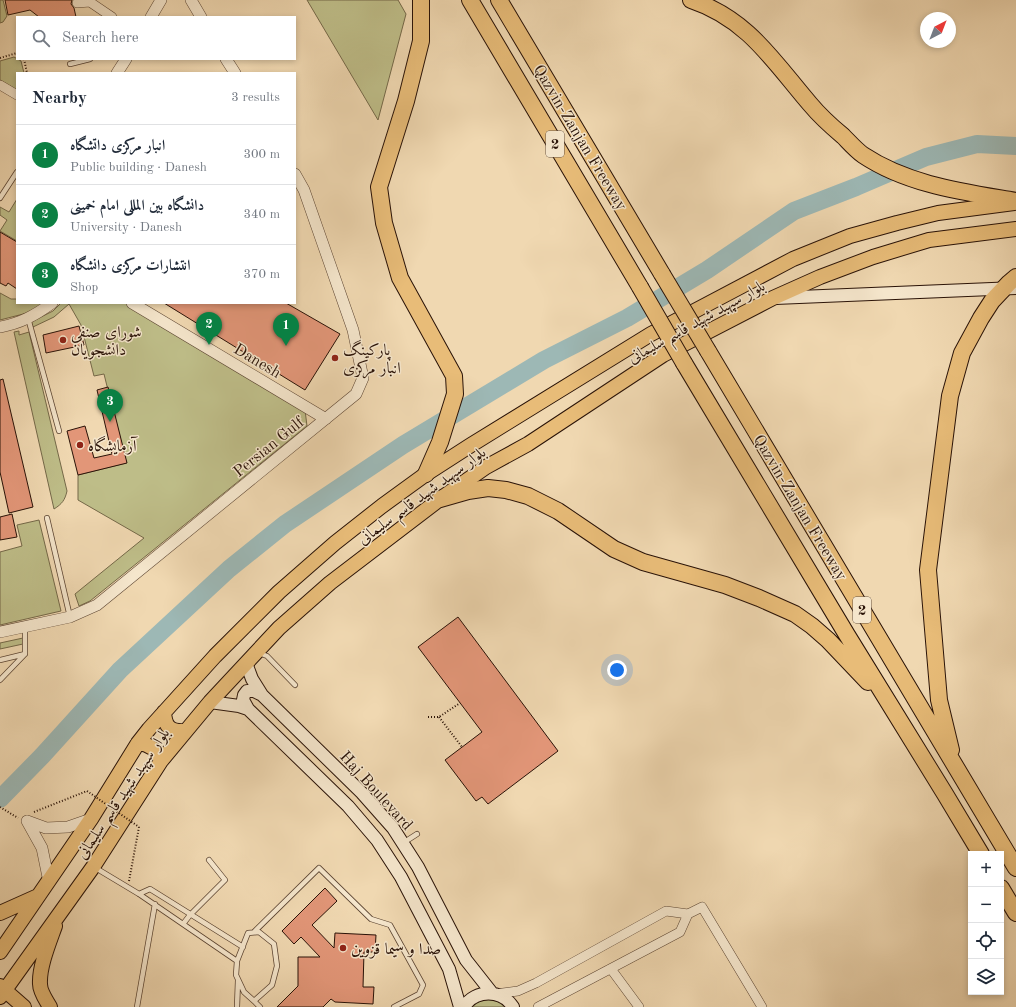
<!DOCTYPE html>
<html lang="en">
<head>
<meta charset="utf-8">
<style>
	body { margin:0; font-family:"Old Standard TT",Amiri,serif; background:#f6f6f7; color:#1f2937 }
	.controls { position:absolute; right:12px; bottom:12px; display:grid; overflow:hidden; border-radius:0px; box-shadow:0 2px 6px #0003 }
	.controls button { width:36px; height:36px; display:grid; place-items:center; padding:0; border:0; border-bottom:1px solid #e0e1e3; background:#fff; color:#1f2937; font:20px sans-serif }
	.compass { position:absolute; left:920px; top:12px; width:36px; height:36px; border-radius:50%; background:#fff; box-shadow:0 2px 6px #0003; rotate:42deg }
	.you { position:absolute; left:617px; top:670px; width:14px; height:14px; margin:-10px; border:3px solid #fff; border-radius:50%; background:#1a73e8; box-shadow:0 0 0 6px #1a73e833 }
	.badge { display:grid; place-items:center; width:26px; height:26px; border-radius:50%; background:#0b8043; color:#fff; font-size:13px; font-weight:700 }
	.pin { position:absolute; translate:-50% -33px; filter:drop-shadow(0 1px 2px #0008) }
	.pin::after { content:''; position:absolute; top:21px; width:14px; height:12px; background:inherit; clip-path:polygon(0 0,100% 0,50% 100%) }
	.list { margin:0; padding:0; list-style:none }
	h2 { display:flex; justify-content:space-between; align-items:center; height:52px; margin:0; padding:0 16px; font-size:17px }
	h2 small { font-size:13px; font-weight:400; color:#747a83 }
	.list li { display:grid; grid-template-columns:26px 1fr auto; gap:12px; align-items:center; box-sizing:border-box; height:60px; padding:0 16px; border-top:1px solid #e0e1e3 }
	.list b { display:block; font-size:15px; white-space:nowrap }
	.list p { margin:0; font-size:13px; white-space:nowrap; color:#747a83 }
	.list em { font-size:13px; font-style:normal; color:#747a83 }
	.icon { flex:none; width:22px; height:22px; fill:none; stroke:currentColor; stroke-width:2; stroke-linecap:round; stroke-linejoin:round }
	.map { position:relative; flex:none; width:1016px; height:1007px; overflow:hidden }
	.search { position:absolute; background:#fff; box-shadow:0 2px 6px #0003; left:16px; top:16px; width:280px; height:44px; display:flex; align-items:center; gap:10px; box-sizing:border-box; padding:0 14px; border-radius:0px; color:#747a83; font-size:15px }
	.panel { position:absolute; background:#fff; box-shadow:0 2px 6px #0003; left:16px; top:72px; width:280px; height:232px; border-radius:0px }
	.map>svg:first-child { display:block }
	.green { fill:#bebd88; stroke:#746848 }
	.lines { fill:none; stroke-linecap:round; stroke-linejoin:round }
	.river { stroke:#9db8b5; stroke-width:18 }
	.building { fill:#e29678; stroke:#291207 }
	.service-casing { stroke:#5b4432; stroke-width:6 }
	.minor-casing { stroke:#5b4432; stroke-width:10 }
	.tertiary-casing { stroke:#5b4432; stroke-width:12 }
	.secondary-casing { stroke:#291207; stroke-width:14 }
	.primary-casing { stroke:#291207; stroke-width:16 }
	.motorway-casing { stroke:#291207; stroke-width:18 }
	.path { stroke:#291207; stroke-width:2; stroke-dasharray:1 2; stroke-linecap:butt }
	.service { stroke:#f5e6cc; stroke-width:4.5 }
	.minor { stroke:#f5e6cc; stroke-width:9 }
	.tertiary { stroke:#f5e6cc; stroke-width:11 }
	.secondary { stroke:#f5e6cc; stroke-width:12 }
	.primary { stroke:#e8bc78; stroke-width:14 }
	.motorway { stroke:#e8bc78; stroke-width:16 }
	.motorway-bridge-casing { stroke:#291207; stroke-width:18; stroke-linecap:butt }
	.path-bridge { stroke:#291207; stroke-width:2; stroke-dasharray:1 2; stroke-linecap:butt }
	.motorway-bridge { stroke:#e8bc78; stroke-width:16 }
	.poi-dot { fill:#8f2418; stroke:#f5e6cc; stroke-width:1.5 }
	.labels { text-anchor:middle; stroke-width:3; stroke-linejoin:round; paint-order:stroke }
	.shield { fill:#f5e6cc; stroke:#665242; stroke-width:1 }
	.shield-label { font-size:15px; font-weight:bold; fill:#291207 }
	.street-label { font-size:16px; fill:#291207; stroke:#f5e6cc }
	.poi-label { font-size:16px; fill:#291207; stroke:#f5e6cc; text-anchor:start }
</style>
</head>
<body>
<div class="map">
<svg width="1016" height="1007" viewBox="0 0 1016 1007">
	<rect width="100%" height="100%" fill="#f0d8b1"/>
	<filter id="stains"><feTurbulence type="fractalNoise" baseFrequency=".005" numOctaves="4"/><feColorMatrix values="0 0 0 0 .2 0 0 0 0 .09 0 0 0 0 .02 0 0 0 .5 -.17"/></filter>
	<radialGradient id="worn" r=".72"><stop offset=".6" stop-color="#630" stop-opacity="0"/><stop offset="1" stop-color="#630" stop-opacity=".3"/></radialGradient>
	<path class="green" d="M0,0H3L7,16L3,22L0,23Z
		M307,0H398L406,14L378,120Z
		M14,57L21,61L24,73H17V90L0,80V61Z
		M17,199V241L0,231L7,220L0,215V207L9,212Z
		M0,293L11,299H17V303H45L31,312L0,320Z
		M61,303H127L305,410L307,426L90,601L79,606L75,594L144,538L78,500V475L126,463L104,374L94,376L81,325L69,304L54,317L33,327L31,322L53,311Z
		M19,331V335L29,332L67,491C65,500 62,504 54,509L14,332Z
		M39,520L61,611L0,625V552L22,546L17,525Z
		M23,638V644L0,649V643Z
		M494,997L509,1007H468L471,1003Z"/>
	<g class="lines">
		<path class="river" d="M0,799L42,756L120,670L229,569L285,524L403,445L544,360L627,318L707,270L794,211L856,187L926,157L977,144L1016,146"/>
	</g>
	<path class="building" d="M5,0H72L71,4L74,8L76,17H39L30,10L8,15Z
		M0,232L17,242V289L8,283L6,286L0,283Z
		M164,303H286L340,334L305,390Z
		M79,326L84,345L46,353L43,335Z
		M3,379L33,507L9,513L0,472V380Z
		M108,387L127,463L78,475L67,431L85,426L94,458L112,454L97,390Z
		M12,514L17,537L0,540V517Z
		M458,617L558,751L488,804L482,797L476,801L445,760L482,732L418,647Z
		M325,888L337,901L312,925L334,948L335,933L376,935L375,952H364L363,987H374L373,1004L335,1002L331,999L323,1007H277L298,986V957H320L301,937L294,944L282,931Z"/>
	<g class="lines">
		<defs>
			<path id="service" d="M70,64L90,59
				M0,198L17,172
				M28,318L59,431
				M47,518L70,617
				M259,653L267,656L295,685
				M0,660L25,654
				M0,680L25,654V627
				M403,843L417,834
				M94,867L139,894L237,961
				M139,894L150,889L243,947
				M183,924L190,915L225,880L209,860
				M254,932L319,868L371,919L390,925L423,985L419,994L394,1007
				M259,932L274,944L277,966L272,985L254,1001L244,992L236,975L237,961L248,933Z
				M254,1001L260,1007
				M137,1007L155,904
				M237,1007L238,980"/>
			<path id="minor" d="M77,3L90,2L112,17
				M0,85L17,95
				M611,969L639,1007
				M495,994L518,991L536,983L666,911L688,914L702,907L762,1007
				M538,1007L680,932L688,914"/>
			<path id="tertiary" d="M191,0L201,17
				M151,17L161,0
				M226,59L235,73
				M117,73L126,59
				M132,303L326,419
				M0,327C21,323 34,316 52,303
				M0,632L70,617L97,605L356,394L363,378L353,330L304,190L295,174
				M27,821L46,828L68,827L91,819
				M27,821L42,848L49,882"/>
			<path id="secondary" d="M775,298L1016,288
				M246,663L252,679L262,695L362,793L393,828L418,867L466,960L492,993
				M210,702L239,706L248,709L348,806L377,840L401,877L449,969L460,1007
				M248,709L243,700L244,695L247,691H254L262,695
				M464,1007C475,989 502,989 513,1007"/>
			<path id="primary" d="M164,712C165,727 170,732 185,731
				M138,743C149,744 158,750 161,761
				M0,913L38,896
				M0,952L91,819L138,743L149,729L215,656L279,592L335,543L382,506L426,474L471,445L651,334L793,259L850,236L897,223L938,213L1014,203
				M0,986L24,1007
				M0,997L93,867L161,761L210,702L279,628L330,583L440,499L486,467L528,444L663,355L773,298L820,277L873,257L929,240L1016,229
				M50,1007C46,1000 40,992 40,984C39,967 49,943 55,926"/>
			<path id="motorway" d="M421,0V41L406,101L379,187L384,223L400,278L454,376L455,394L440,442L426,474
				M470,0L640,287
				M499,0L662,274
				M691,0C748,19 773,61 810,104C820,116 831,126 843,136C849,142 856,150 863,155C908,185 964,192 1016,201
				M708,351L1016,868
				M684,363L847,635L945,794L981,854
				M440,499L468,491L488,488L506,490L528,496L558,511L614,549L643,562L725,585L759,598L795,614L812,626L828,640L868,682
				M951,750L939,700L928,570L950,396L962,353L981,318L992,301L1009,283L1016,277
				M1001,888L1016,913"/>
		</defs>
		<use href="#service" class="service-casing"/>
		<use href="#minor" class="minor-casing"/>
		<use href="#tertiary" class="tertiary-casing"/>
		<use href="#secondary" class="secondary-casing"/>
		<use href="#primary" class="primary-casing"/>
		<use href="#motorway" class="motorway-casing"/>
		<path class="path" d="M0,58L17,53
			M24,59L27,73
			M428,717H439L460,703
			M439,717L462,747
			M0,807L18,818
			M34,812L87,791
			M129,881L139,827"/>
		<use href="#service" class="service"/>
		<use href="#minor" class="minor"/>
		<use href="#tertiary" class="tertiary"/>
		<use href="#secondary" class="secondary"/>
		<use href="#primary" class="primary"/>
		<use href="#motorway" class="motorway"/>
		<defs>
			<path id="motorway-bridge" d="M662,274L708,351
				M640,287L684,363"/>
		</defs>
		<use href="#motorway-bridge" class="motorway-bridge-casing"/>
		<path class="path-bridge" d="M87,791L139,827"/>
		<use href="#motorway-bridge" class="motorway-bridge"/>
	</g>
	<g class="poi-dot">
		<circle cx="63" cy="340" r="4"/>
		<circle cx="335" cy="358" r="4"/>
		<circle cx="80" cy="445" r="4"/>
		<circle cx="343" cy="948" r="4"/>
	</g>
	<g class="labels">
		<g class="shield">
			<rect x="546" y="131" width="18" height="26" rx="3"/>
			<rect x="853" y="597" width="18" height="26" rx="3"/>
		</g>
		<g class="shield-label">
			<text x="555" y="149">2</text>
			<text x="862" y="615">2</text>
		</g>
		<g class="street-label">
			<text transform="translate(581 137) rotate(59)" y="6">Qazvin-Zanjan Freeway</text>
			<text transform="translate(696 321) rotate(-29)" y="6">بلوار سپهبد شهید قاسم سلیمانی</text>
			<text transform="translate(258 360) rotate(31)" y="6">Danesh</text>
			<text transform="translate(268 446) rotate(-39)" y="6">Persian Gulf</text>
			<text transform="translate(421 495) rotate(-36)" y="6">بلوار سپهبد شهید قاسم سلیمانی</text>
			<text transform="translate(801 507) rotate(59)" y="6">Qazvin-Zanjan Freeway</text>
			<text transform="translate(377 790) rotate(48)" y="6">Haj Boulevard</text>
			<text transform="translate(122 793) rotate(-56)" y="6">بلوار سپهبد شهید قاسم سلیمانی</text>
		</g>
		<g class="poi-label">
			<text x="71" y="337">شورای صنفی<tspan x="71" dy="18">دانشجویان</tspan></text>
			<text x="343" y="355">پارکینگ<tspan x="343" dy="18">انبار مرکزی</tspan></text>
			<text x="88" y="451">آزمایشگاه</text>
			<text x="351" y="954">صدا و سیما قزوین</text>
		</g>
	</g>
	<rect width="100%" height="100%" filter="url(#stains)"/>
	<rect width="100%" height="100%" fill="url(#worn)"/>
</svg>
<div class="controls">
<button>+</button>
<button>−</button>
<button><svg class="icon" aria-label="locate" viewBox="0 0 24 24"><circle cx="12" cy="12" r="6"/><path d="M12 2v4M12 18v4M2 12h4M18 12h4"/></svg></button>
<button><svg class="icon" aria-label="layers" viewBox="0 0 24 24"><path d="M12 4l9 5-9 5-9-5zM3 14l9 5 9-5"/></svg></button>
</div>
<svg class="compass" viewBox="-18 -18 36 36"><path d="M0-13l5 13h-10z" fill="#e53935"/><path d="M0 13l5-13h-10z" fill="#747a83"/></svg>
<div class="you"></div>
<div class="pin badge" style="left:286px;top:346px">1</div>
<div class="pin badge" style="left:209px;top:345px">2</div>
<div class="pin badge" style="left:110px;top:422px">3</div>
<div class="search"><svg class="icon" aria-label="search" viewBox="0 0 24 24"><circle cx="10" cy="10" r="6"/><path d="M15 15l6 6"/></svg>Search here</div>
<section class="panel">
<h2>Nearby<small>3 results</small></h2>
<ul class="list">
<li><span class="badge">1</span><div><b>انبار مرکزی داتشگاه</b><p>Public building · Danesh</p></div><em>300 m</em></li>
<li><span class="badge">2</span><div><b>دانشگاه بین المللی امام خمینی</b><p>University · Danesh</p></div><em>340 m</em></li>
<li><span class="badge">3</span><div><b>انتشارات مرکزی دانشگاه</b><p>Shop</p></div><em>370 m</em></li>
</ul>
</section>
</div>
</body>
</html>
